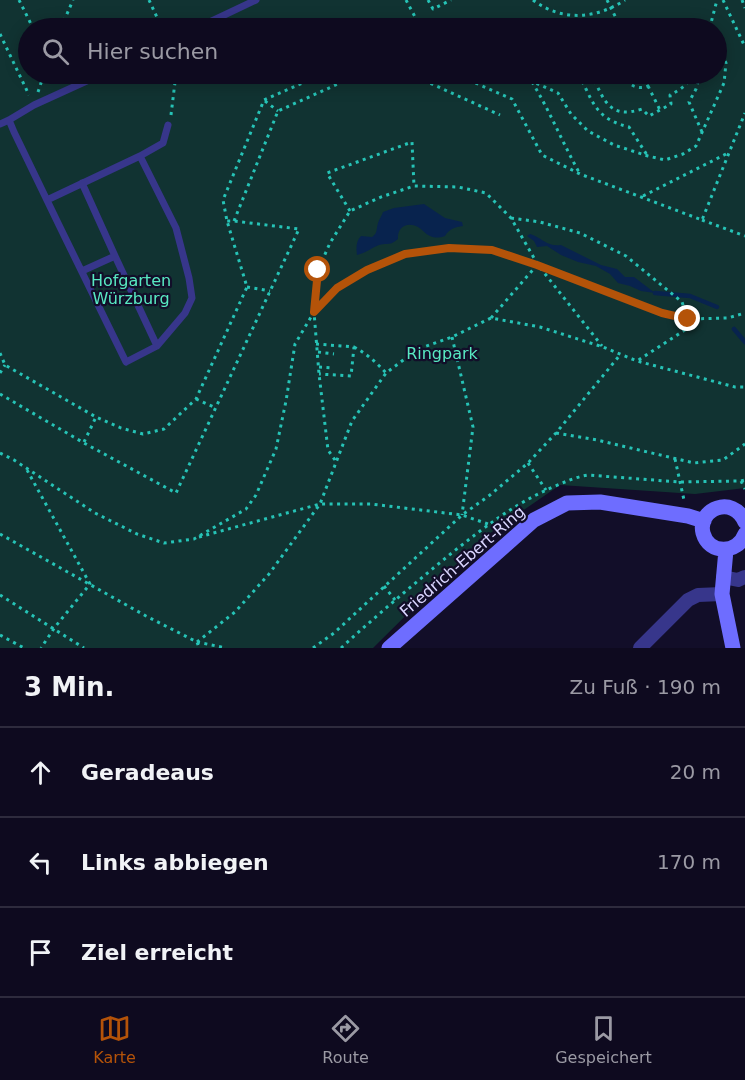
<!DOCTYPE html>
<html lang="de">
<head>
<meta charset="utf-8">
<style>
	body { margin:0; font-family:"DejaVu Sans",sans-serif; background:#171328; color:#f1f3f6 }
	.stop { position:absolute; width:18px; height:18px; margin:-14px; border:4px solid #b45309; border-radius:50%; background:#fff }
	.stop.end { background:#b45309; border-color:#fff; box-shadow:0 2px 6px #0008 }
	.list { margin:0; padding:0; list-style:none }
	h2 { display:flex; justify-content:space-between; align-items:center; height:78px; margin:0; padding:0 24px; font-size:26px }
	h2 small { font-size:20px; font-weight:400; color:#9b9aa4 }
	.list li { display:grid; grid-template-columns:39px 1fr auto; gap:18px; align-items:center; box-sizing:border-box; height:90px; padding:0 24px; border-top:2px solid #2e2b3d }
	.list b { display:block; font-size:22px; white-space:nowrap }
	.list em { font-size:20px; font-style:normal; color:#9b9aa4 }
	.icon { flex:none; width:33px; height:33px; fill:none; stroke:currentColor; stroke-width:2; stroke-linecap:round; stroke-linejoin:round }
	.map { position:relative; flex:none; width:745px; height:648px; overflow:hidden }
	.search { position:absolute; background:#0e0a1f; box-shadow:0 3px 15px #0003; left:18px; right:18px; top:18px; height:66px; display:flex; align-items:center; gap:15px; box-sizing:border-box; padding:0 21px; border-radius:33px; color:#9b9aa4; font-size:22px }
	.sheet { height:348px; background:#0e0a1f }
	nav { display:flex; justify-content:space-around; align-items:center; box-sizing:border-box; height:84px; border-top:2px solid #2e2b3d; background:#0e0a1f; font-size:16px; color:#9b9aa4 }
	nav a { display:grid; justify-items:center; gap:3px }
	nav .on { color:#b45309 }
	.map>svg:first-child { display:block }
	.green { fill:#113332; fill-rule:evenodd }
	.water { fill:#08234e }
	.lines { fill:none; stroke-linecap:round; stroke-linejoin:round }
	.stream { stroke:#08234e; stroke-width:4.5 }
	.path { stroke:#26c3b6; stroke-width:3; stroke-dasharray:3 4.5; stroke-linecap:butt }
	.lane { stroke:#37368b; stroke-width:7 }
	.street { stroke:#37368b; stroke-width:14 }
	.secondary { stroke:#6e6dff; stroke-width:15 }
	.route { stroke:#b45309; stroke-width:8 }
	.labels { text-anchor:middle; stroke-width:4.5; stroke-linejoin:round; paint-order:stroke }
	.park-label { font-size:16px; fill:#58e9c2; stroke:#120e29 }
	.street-label { font-size:16px; fill:#dad6ff; stroke:#120e29 }
</style>
</head>
<body>
<div class="map">
<svg width="745" height="648" viewBox="0 0 745 648">
	<rect width="100%" height="100%" fill="#120e29"/>
	<path class="green" d="M0,0H745V488L695,494L560,485L486,536L373,648H0ZM28,28H716V74H28Z"/>
	<path class="water" d="M424,204L445,218L462,222L463,226C455,227 449,229 445,236C439,238 435,238 430,236C425,234 422,229 418,227C407,221 397,227 398,239C388,247 389,242 379,245C371,248 366,253 357,255C356,248 356,241 361,236L372,237C378,233 376,229 378,223C379,219 382,216 383,212L394,208Z
		M530,234C541,237 547,247 561,245L601,265L617,269L625,277H634L655,293L641,291L630,286L618,283L610,274L596,266L578,262L561,255L547,246L537,247L534,241L527,236Z"/>
	<g class="lines">
		<path class="stream" d="M655,293L690,296L717,307
			M734,329L745,342"/>
		<path class="path" d="M19,0L33,28
			M149,0L162,28
			M406,0L421,28
			M428,0L433,9L451,0
			M533,0C562,22 596,19 625,0
			M607,0L621,28
			M723,0L745,47
			M742,0L745,8
			M61,28L73,0
			M616,28L619,24L636,27L667,25L680,28
			M713,28L711,23L717,0
			M0,34L29,95
			M410,74L500,115
			M455,74L512,99L542,155L580,174L702,220L745,113
			M516,74L558,93L571,114L588,131L614,145L648,156L665,160L683,154L696,146L724,83L726,63L716,38
			M582,74C581,81 584,85 587,91C597,113 606,121 629,127L647,155
			M592,74C603,99 609,120 642,109L649,116L671,104L670,95C680,90 688,85 692,74
			M622,74C630,91 651,93 658,74
			M700,74L696,89L689,102L702,132
			M532,82C550,111 563,144 580,174
			M648,86L660,110
			M38,92L44,74
			M265,101L278,111
			M171,115L176,74
			M643,196L728,153
			M350,211L327,173L412,142L414,186
			M511,218L540,222L580,233L626,256L682,302L688,319V328L637,361
			M702,220L745,236
			M234,221L278,111L360,74
			M247,287L270,291
			M491,318L537,265
			M452,337L473,427L462,515
			M316,344L354,347L351,376L319,374
			M354,347C367,354 376,362 386,373
			M318,352L334,354
			M0,353L5,365L96,417L121,428L143,434L164,429L196,399L247,287L227,221L223,200L264,100L323,74
			M319,367L333,368
			M0,373L5,365
			M0,394L84,443L176,493L299,229L234,221H227
			M196,399L216,408
			M556,433L597,440L694,463L723,460L745,444
			M84,442L96,417
			M0,453L14,460L95,513L137,534L164,543L194,539L246,509L256,495L276,449L286,401L295,344L314,312L337,288L367,270L405,254L449,248L492,250L538,265L662,313L688,319L728,318L745,313
			M675,459L684,500
			M335,460L328,450L319,374L314,312L318,270L330,243L350,211L381,197L414,186L458,187L486,193L511,218L538,265L602,346
			M528,463L546,490
			M27,470L90,584L55,627L41,648
			M741,481L745,489
			M0,534L146,616L197,642L199,648
			M199,537L320,504H371L462,515L488,524
			M384,586L395,600
			M0,595L84,648
			M0,635L24,648
			M197,642L235,612L269,574L320,504L352,421L386,373L418,349L452,337L491,318L540,327L603,347L637,361L735,387H745
			M197,642L226,648
			M313,648L334,633L462,515L490,495L528,463L556,433L620,355
			M341,648C377,615 415,583 453,552C486,526 514,504 553,487C565,482 575,477 588,475L679,482L741,481L745,480"/>
		<path class="lane" d="M197,28L256,0
			M9,120L14,132C51,209 88,285 126,362L157,346L185,313L192,298L189,278L176,228L140,156L47,200
			M0,124L9,120L34,105L102,74
			M140,156L163,143L168,125
			M115,256L157,346
			M82,271L115,256L82,183"/>
		<path class="street" d="M723,577L738,580L745,577
			M640,648L688,600L698,595L722,594"/>
		<path class="secondary" d="M745,522C733,494 697,509 703,533C709,555 738,554 745,534
			M726,550L722,594L733,648
			M389,648L534,520L567,503L600,502L688,516L704,521"/>
	</g>
	<g class="lines">
		<path class="route" d="M318,270L314,312L337,288L367,270L405,254L449,248L492,250L537,265L662,313L688,319"/>
	</g>
	<g class="labels">
		<g class="park-label">
			<text x="131" y="286">Hofgarten<tspan x="131" dy="18">Würzburg</tspan></text>
			<text x="442" y="359">Ringpark</text>
		</g>
		<g class="street-label">
			<text transform="translate(462 561) rotate(-41)" y="6">Friedrich-Ebert-Ring</text>
		</g>
	</g>
</svg>
<div class="stop" style="left:318px;top:270px"></div>
<div class="stop end" style="left:688px;top:319px"></div>
<div class="search"><svg class="icon" aria-label="search" viewBox="0 0 24 24"><circle cx="10" cy="10" r="6"/><path d="M15 15l6 6"/></svg>Hier suchen</div>
</div>
<section class="sheet">
<h2>3 Min.<small>Zu Fuß · 190 m</small></h2>
<ul class="list">
<li><svg class="icon" aria-label="ahead" viewBox="0 0 24 24"><path d="M12 20V5M6 11l6-6 6 6"/></svg><div><b>Geradeaus</b></div><em>20 m</em></li>
<li><svg class="icon" aria-label="left" viewBox="0 0 24 24"><path d="M17 20v-9H6M10 6l-5 5 5 5"/></svg><div><b>Links abbiegen</b></div><em>170 m</em></li>
<li><svg class="icon" aria-label="arrive" viewBox="0 0 24 24"><path d="M6 21V4h12l-3 4 3 4H6"/></svg><div><b>Ziel erreicht</b></div></li>
</ul>
</section>
<nav>
<a class="on"><svg class="icon" aria-label="map" viewBox="0 0 24 24"><path d="M3 6l6-2 6 2 6-2v14l-6 2-6-2-6 2zM9 4v14M15 6v14"/></svg>Karte</a>
<a><svg class="icon" aria-label="directions" viewBox="0 0 24 24"><path d="M12 3l9 9-9 9-9-9zM9 14v-3h6M13 9l2 2-2 2"/></svg>Route</a>
<a><svg class="icon" aria-label="saved" viewBox="0 0 24 24"><path d="M7 4h10v16l-5-4-5 4z"/></svg>Gespeichert</a>
</nav>
</body>
</html>
